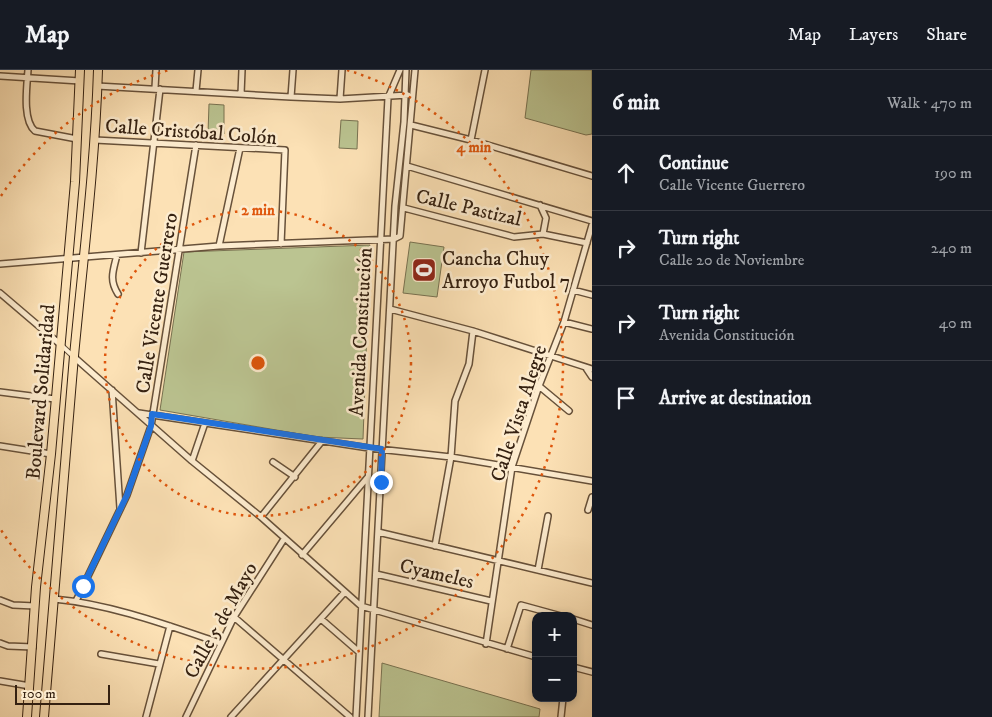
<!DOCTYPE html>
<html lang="en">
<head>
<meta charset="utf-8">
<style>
	body { margin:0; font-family:"IM FELL DW Pica",serif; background:#20242c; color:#f1f3f6 }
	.controls { position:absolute; right:15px; bottom:15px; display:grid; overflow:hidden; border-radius:10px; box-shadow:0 2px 8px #0003 }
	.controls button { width:45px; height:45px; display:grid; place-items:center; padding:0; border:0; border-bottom:1px solid #363941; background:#171b24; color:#f1f3f6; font:25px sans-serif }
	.scale { position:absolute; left:15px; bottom:12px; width:95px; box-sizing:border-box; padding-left:5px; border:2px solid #352111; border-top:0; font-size:14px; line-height:18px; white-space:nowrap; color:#352111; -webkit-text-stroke:4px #fdeccf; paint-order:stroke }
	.stop { position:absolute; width:15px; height:15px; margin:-11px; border:4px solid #1a73e8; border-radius:50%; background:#fff }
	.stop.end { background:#1a73e8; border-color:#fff; box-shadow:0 1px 5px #0008 }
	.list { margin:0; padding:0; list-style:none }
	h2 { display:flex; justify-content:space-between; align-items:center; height:65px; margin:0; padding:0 20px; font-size:21px }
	h2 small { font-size:16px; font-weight:400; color:#9ea1a6 }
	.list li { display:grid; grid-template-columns:32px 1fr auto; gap:15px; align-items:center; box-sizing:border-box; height:75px; padding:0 20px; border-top:1px solid #363941 }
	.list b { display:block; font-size:19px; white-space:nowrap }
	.list p { margin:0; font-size:16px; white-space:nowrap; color:#9ea1a6 }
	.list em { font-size:16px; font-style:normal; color:#9ea1a6 }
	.icon { flex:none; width:28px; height:28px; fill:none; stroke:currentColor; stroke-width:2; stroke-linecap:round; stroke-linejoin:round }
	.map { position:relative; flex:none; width:592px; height:647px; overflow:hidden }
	header { display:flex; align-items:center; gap:30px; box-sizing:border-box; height:70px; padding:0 25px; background:#171b24; border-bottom:1px solid #363941 }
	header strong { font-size:24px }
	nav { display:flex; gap:28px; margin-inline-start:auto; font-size:18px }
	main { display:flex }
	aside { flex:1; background:#171b24 }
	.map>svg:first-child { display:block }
	.green { fill:#bbc491; stroke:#787251 }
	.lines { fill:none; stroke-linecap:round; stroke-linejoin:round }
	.pedestrian-casing { stroke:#67513a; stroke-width:6 }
	.minor-casing { stroke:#67513a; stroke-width:8 }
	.primary-casing { stroke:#352111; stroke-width:10 }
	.pedestrian { stroke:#fdeccf; stroke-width:4 }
	.minor { stroke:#fdeccf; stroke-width:5 }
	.primary { stroke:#fce1b5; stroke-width:8 }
	.route { stroke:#1a73e8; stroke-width:6 }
	.ring { fill:none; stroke:#df560c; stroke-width:2.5; stroke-dasharray:2.5 5 }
	.labels { text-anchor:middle; stroke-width:5; stroke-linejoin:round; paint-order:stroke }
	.street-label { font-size:20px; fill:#352111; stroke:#fdeccf }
	.poi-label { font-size:20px; fill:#352111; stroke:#fdeccf; text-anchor:start }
	.centre { fill:#df560c; stroke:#fdeccf; stroke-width:2.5 }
	.ring-label { font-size:15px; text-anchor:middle; font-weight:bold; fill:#df560c; stroke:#fdeccf; stroke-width:5; stroke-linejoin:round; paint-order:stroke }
</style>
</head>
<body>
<header>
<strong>Map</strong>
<nav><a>Map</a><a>Layers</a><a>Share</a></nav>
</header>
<main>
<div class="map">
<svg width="592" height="647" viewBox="0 0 592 647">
	<rect width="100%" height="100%" fill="#fce1b5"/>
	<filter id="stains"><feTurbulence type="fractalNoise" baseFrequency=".004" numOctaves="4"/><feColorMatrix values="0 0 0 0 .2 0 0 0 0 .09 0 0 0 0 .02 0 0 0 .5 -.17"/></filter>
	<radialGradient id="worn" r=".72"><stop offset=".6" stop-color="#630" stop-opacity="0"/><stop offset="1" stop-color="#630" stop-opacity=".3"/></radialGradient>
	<path class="green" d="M531,0H592V64L586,65L525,48Z
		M209,34L224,35V64L208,63Z
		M341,50L358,51L357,79L339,78Z
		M410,172L444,177L437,227L403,223Z
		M370,175L363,369L317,367L160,340L184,182Z
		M382,593L540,639L539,647H379Z"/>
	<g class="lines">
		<defs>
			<path id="pedestrian" d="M61,275L74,287"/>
			<path id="minor" d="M28,0C27,16 22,50 35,61L77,69
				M0,6L80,11
				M97,16L291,27L340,29L408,25
				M155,18L156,0
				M196,21L198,0
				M241,24L242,0
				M291,27L293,0
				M340,29L342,0
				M411,55L471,70L592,106
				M95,70L285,80L281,174
				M471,70L485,0
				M407,96L592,151
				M540,135L546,148L543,164
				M404,138L514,167L543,164L587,173
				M219,176L240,78
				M141,183L160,19
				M117,185C113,201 109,210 118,224
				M0,194L219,176L394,169L400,166L415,0
				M573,220L592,225
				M0,223L61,275
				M390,239L473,261L592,299
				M564,252L592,259
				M74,287L192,391L261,447L361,536L536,587
				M586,298L592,307
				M539,316L569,341
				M112,320L120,438
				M0,322L55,329
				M139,343L369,378L451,387L592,411
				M0,376L51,384
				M192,391L205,353
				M273,392L295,407
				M588,440L592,427
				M261,447L322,371
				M378,462L592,513
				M435,476L451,387L455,331L469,294L473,261
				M302,485L367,408
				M538,500L548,446
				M376,504L491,531
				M54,529C110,534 167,555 220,573
				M0,530L13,535L35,536
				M76,531L127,425L151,356L196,75
				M234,547L350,647
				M321,549L359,582
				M573,549L592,555
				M0,573L8,576L33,577
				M486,574L512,397L539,316L564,252L592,155
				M507,579L521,535L561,546
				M101,584L159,594
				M573,597L592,602
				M0,611L30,616
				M146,647L170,556
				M186,647L234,547L284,469
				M231,647L344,523
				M356,647L388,28L400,0
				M368,647L395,136L404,52L406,0
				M561,647L563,628"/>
			<path id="primary" d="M27,647L36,517L51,384L75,112L80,0
				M44,647C55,527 63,406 74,286C83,190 95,96 98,0"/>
		</defs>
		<use href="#pedestrian" class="pedestrian-casing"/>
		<use href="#minor" class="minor-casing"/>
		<use href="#primary" class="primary-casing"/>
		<use href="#pedestrian" class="pedestrian"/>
		<use href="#minor" class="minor"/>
		<use href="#primary" class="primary"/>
	</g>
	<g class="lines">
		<path class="route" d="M83,516L127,425L151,356L152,344L382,379L381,412"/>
	</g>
	<g class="ring">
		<circle cx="258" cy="293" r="153"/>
		<path d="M1 126A306 306 0 0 1 169 0M347 0A306 306 0 1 1 1 460"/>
	</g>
	<defs>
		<symbol id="stadium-square" viewBox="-11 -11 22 22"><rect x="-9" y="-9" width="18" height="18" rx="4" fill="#8f2418" stroke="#fdeccf"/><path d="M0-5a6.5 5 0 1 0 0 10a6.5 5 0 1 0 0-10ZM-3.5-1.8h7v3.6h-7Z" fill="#fff"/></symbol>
	</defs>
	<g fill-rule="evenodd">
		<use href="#stadium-square" x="410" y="186" width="28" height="28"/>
	</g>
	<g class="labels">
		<g class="street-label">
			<text transform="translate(191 61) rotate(4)" y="7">Calle Cristóbal Colón</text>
			<text transform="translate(469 137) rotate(13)" y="7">Calle Pastizal</text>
			<text transform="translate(156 233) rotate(-81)" y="7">Calle Vicente Guerrero</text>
			<text transform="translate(360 262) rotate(-87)" y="7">Avenida Constitución</text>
			<text transform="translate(40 322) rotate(-85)" y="7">Boulevard Solidaridad</text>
			<text transform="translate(518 343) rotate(-72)" y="7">Calle Vista Alegre</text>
			<text transform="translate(437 503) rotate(13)" y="7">Cyameles</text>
			<text transform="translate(220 550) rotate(-61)" y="7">Calle 5 de Mayo</text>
		</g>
		<g class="poi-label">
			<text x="442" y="195">Cancha Chuy<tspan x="442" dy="23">Arroyo Futbol 7</tspan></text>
		</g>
	</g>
	<circle cx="258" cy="293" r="8" class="centre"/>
	<g class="ring-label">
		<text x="474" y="82">4 min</text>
		<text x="258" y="145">2 min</text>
	</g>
	<rect width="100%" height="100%" filter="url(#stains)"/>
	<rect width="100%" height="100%" fill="url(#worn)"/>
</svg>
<div class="controls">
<button>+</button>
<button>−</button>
</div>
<div class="scale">100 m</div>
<div class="stop" style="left:83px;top:516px"></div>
<div class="stop end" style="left:381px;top:412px"></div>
</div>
<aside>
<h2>6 min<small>Walk · 470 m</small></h2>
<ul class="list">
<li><svg class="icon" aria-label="ahead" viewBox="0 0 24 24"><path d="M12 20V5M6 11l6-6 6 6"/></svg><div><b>Continue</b><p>Calle Vicente Guerrero</p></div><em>190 m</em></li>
<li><svg class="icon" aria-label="right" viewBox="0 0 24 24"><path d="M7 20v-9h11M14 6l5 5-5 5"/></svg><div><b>Turn right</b><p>Calle 20 de Noviembre</p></div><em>240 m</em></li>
<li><svg class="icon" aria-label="right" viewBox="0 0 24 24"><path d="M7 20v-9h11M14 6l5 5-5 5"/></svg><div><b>Turn right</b><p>Avenida Constitución</p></div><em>40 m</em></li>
<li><svg class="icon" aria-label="arrive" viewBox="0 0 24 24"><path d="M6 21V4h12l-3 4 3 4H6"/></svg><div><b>Arrive at destination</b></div></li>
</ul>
</aside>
</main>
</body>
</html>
